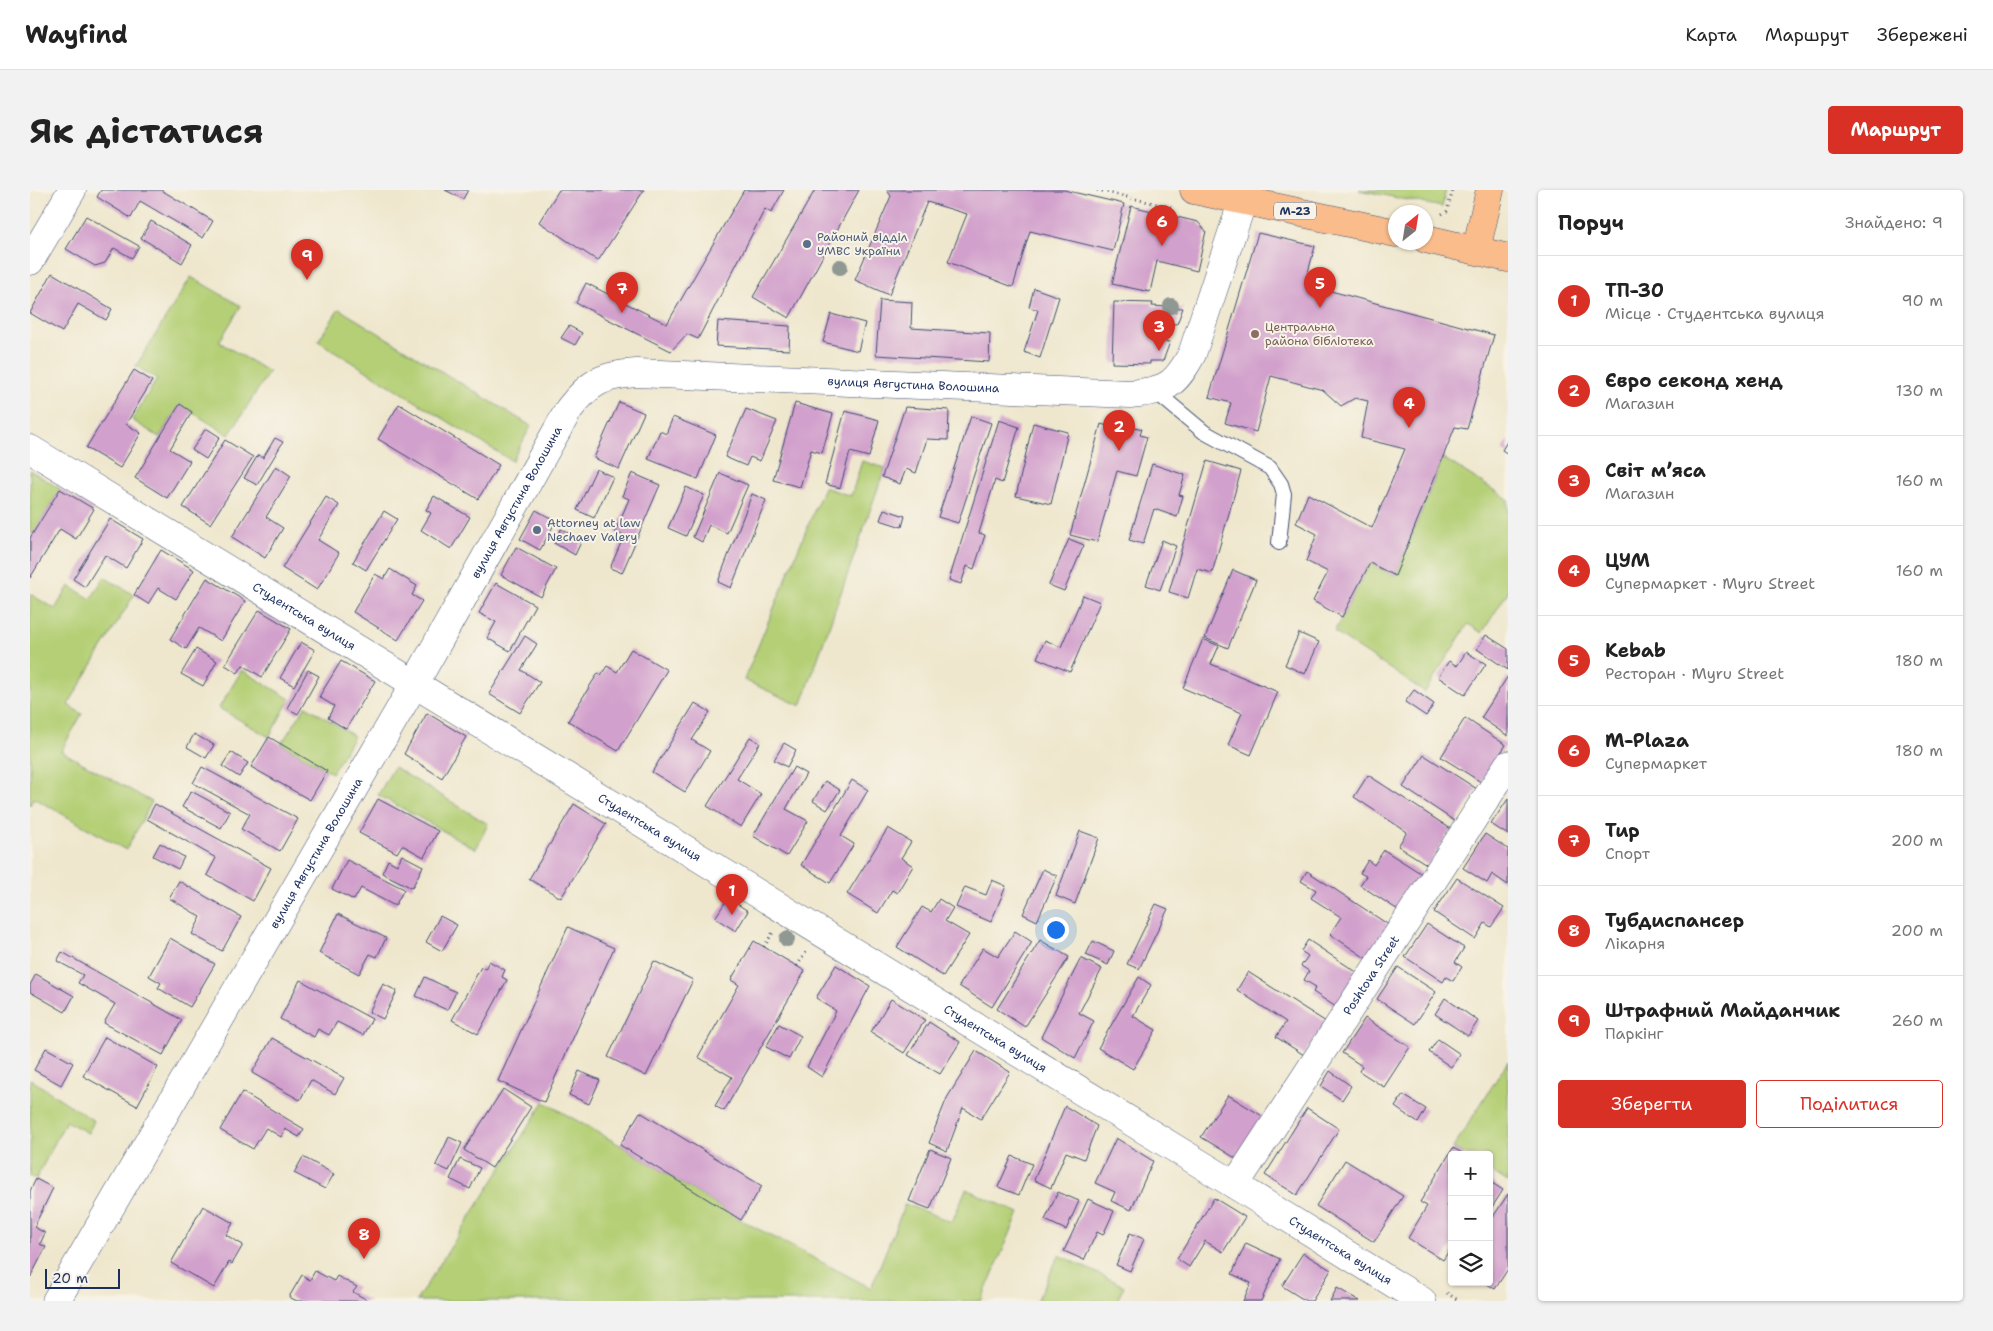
<!DOCTYPE html>
<html lang="uk">
<head>
<meta charset="utf-8">
<style>
	body { margin:0; font-family:"Shantell Sans",sans-serif; background:#f2f2f2; color:#222 }
	.controls { position:absolute; right:15px; bottom:15px; display:grid; overflow:hidden; border-radius:5px; box-shadow:0 1px 4px #0004 }
	.controls button { width:45px; height:45px; display:grid; place-items:center; padding:0; border:0; border-bottom:1px solid #e0e0e0; background:#fff; color:#222; font:25px sans-serif }
	.compass { position:absolute; left:1358px; top:15px; width:45px; height:45px; border-radius:50%; background:#fff; box-shadow:0 1px 4px #0004; rotate:30deg }
	.scale { position:absolute; left:15px; bottom:12px; width:75px; box-sizing:border-box; padding-left:5px; border:2px solid #1b2f5e; border-top:0; font-size:14px; line-height:18px; white-space:nowrap; color:#1b2f5e; -webkit-text-stroke:4px #f7f3e8; paint-order:stroke }
	.you { position:absolute; left:1025px; top:739px; width:18px; height:18px; margin:-12px; border:4px solid #fff; border-radius:50%; background:#1a73e8; box-shadow:0 0 0 8px #1a73e833 }
	.badge { display:grid; place-items:center; width:32px; height:32px; border-radius:50%; background:#d93025; color:#fff; font-size:16px; font-weight:700 }
	.pin { position:absolute; translate:-50% -41px; filter:drop-shadow(0 1px 2px #0008) }
	.pin::after { content:''; position:absolute; top:26px; width:18px; height:15px; background:inherit; clip-path:polygon(0 0,100% 0,50% 100%) }
	.list { margin:0; padding:0; list-style:none }
	h2 { display:flex; justify-content:space-between; align-items:center; height:65px; margin:0; padding:0 20px; font-size:21px }
	h2 small { font-size:16px; font-weight:400; color:#767676 }
	.list li { display:grid; grid-template-columns:32px 1fr auto; gap:15px; align-items:center; box-sizing:border-box; height:90px; padding:0 20px; border-top:1px solid #e0e0e0 }
	.list b { display:block; font-size:19px; white-space:nowrap }
	.list p { margin:0; font-size:16px; white-space:nowrap; color:#767676 }
	.list em { font-size:16px; font-style:normal; color:#767676 }
	.actions { display:flex; gap:10px; padding:15px 20px }
	.actions a { flex:1; padding:11px 0; border:1px solid #d93025; border-radius:5px; text-align:center; font-size:18px; color:#d93025 }
	.actions .main { background:#d93025; color:#fff }
	.icon { flex:none; width:28px; height:28px; fill:none; stroke:currentColor; stroke-width:2; stroke-linecap:round; stroke-linejoin:round }
	.map { position:relative; flex:none; width:1478px; height:1111px; overflow:hidden; border-radius:5px }
	header { display:flex; align-items:center; gap:30px; box-sizing:border-box; height:70px; padding:0 25px; background:#fff; border-bottom:1px solid #e0e0e0 }
	header strong { font-size:24px }
	nav { display:flex; gap:28px; margin-inline-start:auto; font-size:18px }
	.intro { display:flex; align-items:center; justify-content:space-between; box-sizing:border-box; height:120px; padding:0 30px }
	h1 { margin:0; font-size:35px }
	.button { padding:12px 22px; border-radius:5px; background:#d93025; color:#fff; font-size:18px; font-weight:700 }
	main { display:flex; gap:30px; padding:0 30px }
	aside { flex:1; background:#fff; border-radius:5px; box-shadow:0 1px 4px #0004 }
	.map>svg:first-child { display:block }
	.green { fill:#b4cf74; stroke:#687f69 }
	.building { fill:#d2a0cc }
	.lines { fill:none; stroke-linecap:round; stroke-linejoin:round }
	.service-casing { stroke:#3b4b6f; stroke-width:16 }
	.minor-casing { stroke:#3b4b6f; stroke-width:29 }
	.tertiary-casing { stroke:#3b4b6f; stroke-width:29 }
	.trunk-casing { stroke:#3b4b6f; stroke-width:29 }
	.path { stroke:#3b4b6f; stroke-width:3; stroke-dasharray:1 4; stroke-linecap:butt }
	.service { stroke:#fff; stroke-width:14 }
	.minor { stroke:#fff; stroke-width:28 }
	.tertiary { stroke:#fff; stroke-width:28 }
	.trunk { stroke:#fabc8b; stroke-width:28 }
	.tree { fill:#8f9893 }
	.service-dot { fill:#5c6f8a; stroke:#f7f3e8; stroke-width:2 }
	.education-dot { fill:#8d6e63; stroke:#f7f3e8; stroke-width:2 }
	.labels { text-anchor:middle; stroke-width:4; stroke-linejoin:round; paint-order:stroke }
	.shield { fill:#f7f3e8; stroke:#5d6a87; stroke-width:1 }
	.shield-label { font-size:11px; font-weight:bold; fill:#1b2f5e }
	.service-label { font-size:12px; fill:#4e5e75; stroke:#f7f3e8; text-anchor:start }
	.education-label { font-size:12px; fill:#785e54; stroke:#f7f3e8; text-anchor:start }
	.street-label { font-size:12px; fill:#1b2f5e; stroke:#f7f3e8 }
</style>
</head>
<body>
<header>
<strong>Wayfind</strong>
<nav><a>Карта</a><a>Маршрут</a><a>Збережені</a></nav>
</header>
<div class="intro"><h1>Як дістатися</h1><a class="button">Маршрут</a></div>
<main>
<div class="map">
<svg width="1478" height="1111" viewBox="0 0 1478 1111">
	<rect width="100%" height="100%" fill="#f7f3e8"/>
	<filter id="ink" filterUnits="userSpaceOnUse"><feTurbulence type="fractalNoise" baseFrequency=".02" numOctaves="2"/><feDisplacementMap in="SourceGraphic" scale="10" xChannelSelector="R" yChannelSelector="G"/><feConvolveMatrix kernelMatrix="1 2 1 2 8 2 1 2 1" color-interpolation-filters="sRGB"/></filter>
	<filter id="wash" filterUnits="userSpaceOnUse"><feTurbulence type="fractalNoise" baseFrequency=".0096" numOctaves="4" result="noise"/><feDisplacementMap in="SourceGraphic" scale="20" xChannelSelector="R" yChannelSelector="G"/><feGaussianBlur stdDeviation="1.12" result="paint"/><feColorMatrix in="noise" values="0 0 0 0 0 0 0 0 0 0 0 0 0 0 0 0 0 1.4 0 .05"/><feComposite in="paint" operator="in"/></filter>
	<g filter="url(#wash)">
		<rect width="100%" height="100%" fill="#efe7cd"/>
		<path class="green" d="M1329,0H1416L1412,17Z
			M161,87L211,116L189,152L239,182L199,245L150,215L129,247L102,230L127,189L106,176Z
			M309,119L501,236L482,271L288,151Z
			M1413,268L1478,309V402L1452,443L1438,434L1395,502L1304,442L1340,373L1365,386Z
			M832,271L855,278L771,516L714,490L794,297L821,306Z
			M0,280L30,299L3,344L0,342Z
			M74,387L104,405L38,515L52,524L31,561L122,612L96,660L4,608L0,615V404L25,419L39,396L61,409Z
			M212,480L260,509L239,547L189,518Z
			M276,516L324,546L302,583L251,554Z
			M364,577L458,634L446,659L348,605Z
			M1478,871V992L1459,980V965H1436L1423,958Z
			M0,889L64,931L58,943L36,931L6,989L0,986Z
			M514,912L590,955L711,1030L841,1098L875,1014L922,1032L936,999L989,1023L951,1111H386Z
			M1029,1065L1094,1096L1087,1111H1007Z"/>
		<g id="blocks">
			<path class="building" d="M71,0H131L183,31L173,48L110,11L101,28L67,7Z
				M415,0H438L433,9Z
				M529,0H614L568,71L509,32Z
				M714,0H754L741,23L735,19L668,149L657,144L641,161L546,113L556,93L637,134Z
				M785,0H829L759,128L723,107Z
				M857,0H1034L1094,14L1083,61L1000,41L983,97L918,72L937,24L897,12L859,105L825,90L861,6Z
				M1101,16L1168,32L1176,41L1167,81L1127,71L1120,102L1082,94Z
				M56,26L109,56L102,68L84,58L75,73L65,76L36,59Z
				M121,31L162,55L152,73L111,48Z
				M1228,43L1285,56L1275,94L1464,145L1437,239L1425,237L1365,386L1340,373L1312,427L1283,411L1298,382L1276,371L1287,344L1266,333L1278,304L1342,338L1375,259L1331,248L1338,211L1325,208L1311,216L1293,200L1241,186L1226,242L1195,233L1201,213L1179,207Z
				M22,83L82,119L76,130L48,114L32,142L0,123Z
				M1004,98L1029,107L1010,168L994,162L1008,120L999,117Z
				M850,110L882,112L881,138L960,143L959,172L846,165Z
				M1084,112L1123,113L1122,116L1153,118L1147,134L1130,133L1134,142L1130,151L1140,152L1133,171H1120V174L1082,173Z
				M801,124L835,133L828,161L793,152Z
				M688,131L760,136L759,160L686,156Z
				M539,136L552,143L545,155L531,148Z
				M104,180L122,191L96,234L111,243L90,278L56,258Z
				M589,212L614,223L589,279L564,268Z
				M765,213L803,224L792,263L781,260L770,297L743,290Z
				M150,214L162,222L140,259L160,271L137,308L105,288Z
				M369,214L469,275L448,309L348,249Z
				M875,217L919,220L918,250L897,249L886,283L876,279L870,294L852,287Z
				M716,219L747,231L730,271L720,267L716,276L695,267Z
				M815,221L849,230L839,267L820,262L810,298L795,294Z
				M941,226L961,233L928,333L908,327Z
				M643,227L686,245L668,289L618,269L630,241L636,244Z
				M969,230L989,237L972,293L965,290L949,343L955,345L944,379L937,376L931,394L919,390Z
				M1083,231L1112,239L1110,245L1117,247L1106,286L1087,281L1067,352L1040,345L1071,234L1081,237Z
				M1003,233L1038,242L1021,314L986,306Z
				M176,238L190,247L176,269L162,260Z
				M245,248L253,252L227,295L214,288L228,265L233,268Z
				M195,250L223,267L180,334L153,317Z
				M1478,250V264L1472,260Z
				M1177,271L1211,281L1182,383L1167,379L1158,408L1139,402Z
				M1122,274L1155,285L1149,305L1153,306L1147,327L1124,319L1113,354L1099,350Z
				M246,276L261,286L236,327L253,338L235,368L202,347Z
				M566,279L583,287L564,328L547,320Z
				M602,283L630,295L592,383L580,378L594,346L585,342L599,309L592,306Z
				M690,283L718,295L697,343L679,335L672,352L663,347Z
				M656,297L674,305L656,346L638,338Z
				M30,299L64,319L46,349L30,339L0,388V348Z
				M722,304L736,310L701,398L688,392Z
				M404,306L440,327L421,359L391,340L401,323L396,320Z
				M296,307L309,315L288,350L309,363L287,400L252,378Z
				M854,319L875,326L872,337L850,330Z
				M506,320L526,331L510,360L490,349Z
				M354,321L367,329L336,380L323,372Z
				M80,329L113,349L96,378L75,365L55,397L43,389Z
				M531,339L552,350L545,365L524,353Z
				M1039,349L1054,355L1034,401L1019,395Z
				M1132,350L1146,356L1130,400L1116,395Z
				M486,357L526,379L511,407L471,385Z
				M131,360L164,380L146,409L128,398L118,414L104,405Z
				M360,379L387,396L382,405L392,411L368,450L323,422L345,384L354,389Z
				M1203,380L1226,390L1198,458L1175,448Z
				M177,388L215,411L191,451L169,438L156,459L140,449Z
				M466,393L505,415L480,461L457,448L466,432L449,423Z
				M1053,405L1070,412L1040,482L1007,468L1015,450L1031,457Z
				M229,420L261,439L232,487L213,475L208,483L195,475Z
				M1269,443L1289,452L1275,484L1255,475Z
				M1456,445L1478,459V480L1447,459Z
				M495,446L507,454L491,480L510,492L490,523L459,504Z
				M1173,449L1189,456L1181,474L1248,502L1221,565L1198,555L1212,523L1153,498Z
				M271,452L285,460L264,496L250,488Z
				M166,459L187,471L173,496L151,484Z
				M601,459L637,480L588,561L538,531L568,483L571,485L577,476L587,482Z
				M1436,462L1456,474L1435,505L1408,487L1419,471L1427,476Z
				M311,471L345,491L316,539L298,528L304,516L289,507Z
				M278,480L289,486L268,524L257,518Z
				M1478,486V546L1451,528Z
				M1384,500L1404,514L1396,526L1375,512Z
				M665,513L680,522L662,550L680,561L655,602L622,582Z
				M397,523L436,547L412,588L374,564Z
				M1435,528L1476,555L1451,592L1411,567Z
				M164,544L184,555L176,568L157,557Z
				M239,547L297,581L280,610L221,577Z
				M720,547L730,553L707,589L731,604L711,637L677,616Z
				M754,553L766,560L757,577L744,570Z
				M201,562L218,573L209,587L192,576Z
				M1394,565L1447,599L1426,632L1373,597Z
				M172,577L268,629L250,661L211,639L220,624L163,593Z
				M764,577L776,584L756,619L778,631L757,666L723,646Z
				M1338,585L1421,639L1398,675L1368,656L1377,642L1324,607Z
				M822,590L838,600L811,646L824,654L800,693L771,675Z
				M795,591L810,600L797,620L783,611Z
				M161,601L200,622L191,638L152,617Z
				M348,609L408,641L394,667L372,655L367,663L329,643Z
				M1478,609V645L1461,634Z
				M125,614L241,678L223,711L177,685L186,668L117,629Z
				M544,614L576,634L531,708L499,689Z
				M858,638L881,652L871,668L883,676L867,703L862,700L848,723L817,704Z
				M1050,641L1069,648L1045,714L1026,706Z
				M1455,644L1478,659V695L1462,684L1457,693L1433,678Z
				M130,653L154,667L148,679L123,666Z
				M1354,660L1392,684L1368,720L1330,695L1336,686L1330,683L1338,670L1344,675Z
				M372,665L393,676L382,698L352,683L358,670L367,675Z
				M317,670L374,699L365,716L331,698L324,710L302,699Z
				M1013,679L1027,686L1007,731L993,724Z
				M1277,681L1359,735L1337,769L1300,744L1311,727L1281,708L1286,700L1271,691Z
				M1427,688L1474,718L1461,737L1455,733L1445,749L1404,722Z
				M962,690L976,696L961,732L926,717L935,697L956,705Z
				M149,691L211,727L192,761L162,744L171,727L139,708Z
				M698,708L718,721L706,741L685,728Z
				M909,709L923,718L915,731L939,745L913,786L867,757L892,717L901,722Z
				M1126,714L1138,719L1109,779L1097,774Z
				M308,724L356,748L347,767L340,764L329,784L289,763Z
				M410,726L427,735L412,761L396,752Z
				M1397,734L1434,758L1425,772L1432,777L1423,791L1416,787L1413,792L1375,767Z
				M538,737L584,758L514,912L468,891Z
				M985,741L1002,752L962,817L929,796L953,758L968,767Z
				M140,748L185,774L160,817L128,798L131,793L119,786Z
				M1010,750L1039,767L995,837L967,819Z
				M1278,750L1328,783L1306,817L1283,802L1286,797L1274,790L1279,781L1271,776L1278,766L1271,761Z
				M724,751L775,781L694,921L685,916L702,887L668,867L709,795L701,790Z
				M1063,751L1084,761L1078,775L1056,765Z
				M32,762L152,830L133,865L74,833L85,814L48,793L53,785L27,771Z
				M1051,768L1072,779L1049,823L1064,831L1045,868L1011,847Z
				M459,771L475,780L472,787L477,790L448,844L422,830L451,777L455,779Z
				M624,771L663,790L616,886L578,867Z
				M806,775L840,796L792,887L777,877L806,821L786,808Z
				M1368,777L1406,802L1385,834L1347,809Z
				M1218,782L1296,832L1274,865L1246,847L1256,832L1207,800Z
				M6,784L44,806L35,822L0,802V795Z
				M395,787L426,802L417,820L386,806Z
				M1109,787L1121,795L1103,826L1126,840L1103,879L1068,858Z
				M270,790L342,829L333,845L307,832L299,845L288,839L284,847L250,829Z
				M353,794L367,801L353,829L339,822Z
				M1415,808L1448,831L1438,846L1405,824Z
				M861,809L895,830L874,863L841,842Z
				M1335,828L1380,857L1354,897L1329,881L1332,876L1312,863Z
				M899,832L930,852L910,884L878,865Z
				M749,834L771,846L759,869L736,857Z
				M75,847L128,877L107,916L53,886Z
				M242,848L314,888L305,904L281,890L270,910L222,883Z
				M1408,849L1430,864L1421,877L1399,862Z
				M16,858L43,873L31,895L4,880Z
				M946,861L980,882L951,929L933,918L917,961L899,953L917,908Z
				M549,881L570,890L559,914L539,905Z
				M1300,881L1321,896L1312,910L1291,896Z
				M473,899L501,917L462,978L434,960Z
				M212,902L274,939L269,947L255,939L251,947L236,938L223,959L190,940Z
				M1198,905L1234,927L1207,969L1171,947Z
				M1373,905L1396,919L1388,933L1365,917Z
				M1035,916L1067,936L1054,969L1036,962L1021,998L1004,990Z
				M1277,918L1309,939L1267,1005L1235,985Z
				M610,922L732,996L711,1030L590,955Z
				M419,947L432,953L419,981L406,975Z
				M1086,948L1123,971L1101,1020L1081,1011L1085,1002L1065,993Z
				M1423,958L1436,965H1422V1007L1416,1016L1422,1019V1056L1413,1070L1378,1048L1397,1016L1390,1012Z
				M900,959L921,968L900,1019L879,1011Z
				M982,966L1002,974L989,1005L968,997Z
				M273,967L304,984L295,999L264,983Z
				M430,969L450,978L440,999L420,989Z
				M1315,970L1373,1006L1344,1052L1286,1016Z
				M6,989L23,998L4,1037L15,1043L10,1054L16,1057L0,1088V1001Z
				M1459,991L1473,1000L1459,1022Z
				M1028,1002L1049,1011L1036,1040L1015,1030Z
				M1478,1004V1079L1465,1099L1454,1092H1459V1033Z
				M1184,1008L1215,1027L1193,1062L1175,1051L1159,1077L1147,1069Z
				M1058,1009L1084,1021L1073,1045L1067,1042L1054,1070L1034,1061Z
				M173,1016L203,1033L196,1045L213,1055L202,1074L199,1072L184,1098L141,1073Z
				M1100,1043L1114,1049L1100,1081L1086,1075Z
				M1216,1053L1250,1069L1231,1111H1213L1221,1093L1202,1084Z
				M1273,1063L1301,1080L1282,1111H1276L1252,1096Z
				M285,1081L304,1091L307,1086L327,1097L323,1102L339,1111H267L259,1107L272,1085L280,1090Z
				M1307,1098L1330,1111H1300Z"/>
		</g>
	</g>
	<g filter="url(#ink)">
		<use href="#blocks" fill-opacity="0" stroke="#3b4b6f" stroke-width="1"/>
		<g class="lines">
			<defs>
				<path id="service" d="M1126,202L1174,242L1240,278L1251,294L1254,304L1249,353"/>
				<g id="minor">
					<path d="M0,71L42,0"/>
					<path id="s1" d="M0,259L1205,995L1392,1111"/>
					<path id="s2" d="M1205,995L1478,575"/>
				</g>
				<g id="tertiary">
					<path id="s3" d="M26,1111L385,493L539,219C560,192 573,185 607,183L1100,204C1135,201 1145,196 1162,164L1213,10"/>
				</g>
				<path id="trunk" d="M1164,0L1366,43
					M1396,49L1478,68
					M1446,60L1460,0"/>
			</defs>
			<use href="#service" class="service-casing"/>
			<use href="#minor" class="minor-casing"/>
			<use href="#tertiary" class="tertiary-casing"/>
			<use href="#trunk" class="trunk-casing"/>
			<path class="path" d="M1067,0L1144,18
				M1412,24L1417,21L1423,0
				M734,757L743,742
				M767,776L776,762
				M1417,1103L1429,1111"/>
			<use href="#service" class="service"/>
			<use href="#minor" class="minor"/>
			<use href="#tertiary" class="tertiary"/>
			<use href="#trunk" class="trunk"/>
		</g>
		<g class="tree">
			<circle cx="810" cy="77" r="8"/>
			<circle cx="1141" cy="116" r="8"/>
			<circle cx="757" cy="749" r="8"/>
		</g>
	</g>
	<g class="service-dot">
		<circle cx="777" cy="54" r="5"/>
		<circle cx="507" cy="340" r="5"/>
	</g>
	<circle class="education-dot" cx="1225" cy="144" r="5"/>
	<g class="labels">
		<rect class="shield" x="1244" y="12.5" width="42" height="17" rx="4"/>
		<g class="shield-label">
			<text x="1265" y="25">М-23</text>
		</g>
		<g class="service-label">
			<text x="787" y="51">Районий відділ<tspan x="787" dy="14">УМВС України</tspan></text>
			<text x="517" y="337">Attorney at law<tspan x="517" dy="14">Nechaev Valery</tspan></text>
		</g>
		<g class="education-label">
			<text x="1235" y="141">Центральна<tspan x="1235" dy="14">района бібліотека</tspan></text>
		</g>
		<g class="street-label">
			<text dy="4" stroke="none"><textPath href="#s3" startOffset="1386">вулиця Августина Волошина</textPath></text>
			<text dy="4" stroke="none"><textPath href="#s3" startOffset="922">вулиця Августина Волошина</textPath></text>
			<text dy="4" stroke="none"><textPath href="#s1" startOffset="321">Студентська вулиця</textPath></text>
			<text dy="4" stroke="none"><textPath href="#s1" startOffset="726">Студентська вулиця</textPath></text>
			<text dy="4" stroke="none"><textPath href="#s3" startOffset="518">вулиця Августина Волошина</textPath></text>
			<text dy="4" stroke="none"><textPath href="#s2" startOffset="250">Poshtova Street</textPath></text>
			<text dy="4" stroke="none"><textPath href="#s1" startOffset="1131">Студентська вулиця</textPath></text>
			<text dy="4" stroke="none"><textPath href="#s1" startOffset="1536">Студентська вулиця</textPath></text>
		</g>
	</g>
</svg>
<div class="controls">
<button>+</button>
<button>−</button>
<button><svg class="icon" aria-label="layers" viewBox="0 0 24 24"><path d="M12 4l9 5-9 5-9-5zM3 14l9 5 9-5"/></svg></button>
</div>
<svg class="compass" viewBox="-18 -18 36 36"><path d="M0-13l5 13h-10z" fill="#e53935"/><path d="M0 13l5-13h-10z" fill="#767676"/></svg>
<div class="scale">20 m</div>
<div class="you"></div>
<div class="pin badge" style="left:702px;top:725px">1</div>
<div class="pin badge" style="left:1089px;top:261px">2</div>
<div class="pin badge" style="left:1129px;top:161px">3</div>
<div class="pin badge" style="left:1379px;top:238px">4</div>
<div class="pin badge" style="left:1290px;top:118px">5</div>
<div class="pin badge" style="left:1132px;top:56px">6</div>
<div class="pin badge" style="left:592px;top:123px">7</div>
<div class="pin badge" style="left:334px;top:1069px">8</div>
<div class="pin badge" style="left:277px;top:90px">9</div>
</div>
<aside>
<h2>Поруч<small>Знайдено: 9</small></h2>
<ul class="list">
<li><span class="badge">1</span><div><b>ТП-30</b><p>Місце · Студентська вулиця</p></div><em>90 m</em></li>
<li><span class="badge">2</span><div><b>Євро секонд хенд</b><p>Магазин</p></div><em>130 m</em></li>
<li><span class="badge">3</span><div><b>Світ мʼяса</b><p>Магазин</p></div><em>160 m</em></li>
<li><span class="badge">4</span><div><b>ЦУМ</b><p>Супермаркет · Myru Street</p></div><em>160 m</em></li>
<li><span class="badge">5</span><div><b>Kebab</b><p>Ресторан · Myru Street</p></div><em>180 m</em></li>
<li><span class="badge">6</span><div><b>M-Plaza</b><p>Супермаркет</p></div><em>180 m</em></li>
<li><span class="badge">7</span><div><b>Тир</b><p>Спорт</p></div><em>200 m</em></li>
<li><span class="badge">8</span><div><b>Тубдиспансер</b><p>Лікарня</p></div><em>200 m</em></li>
<li><span class="badge">9</span><div><b>Штрафний Майданчик</b><p>Паркінг</p></div><em>260 m</em></li>
</ul>
<div class="actions"><a class="main">Зберегти</a><a>Поділитися</a></div>
</aside>
</main>
</body>
</html>
